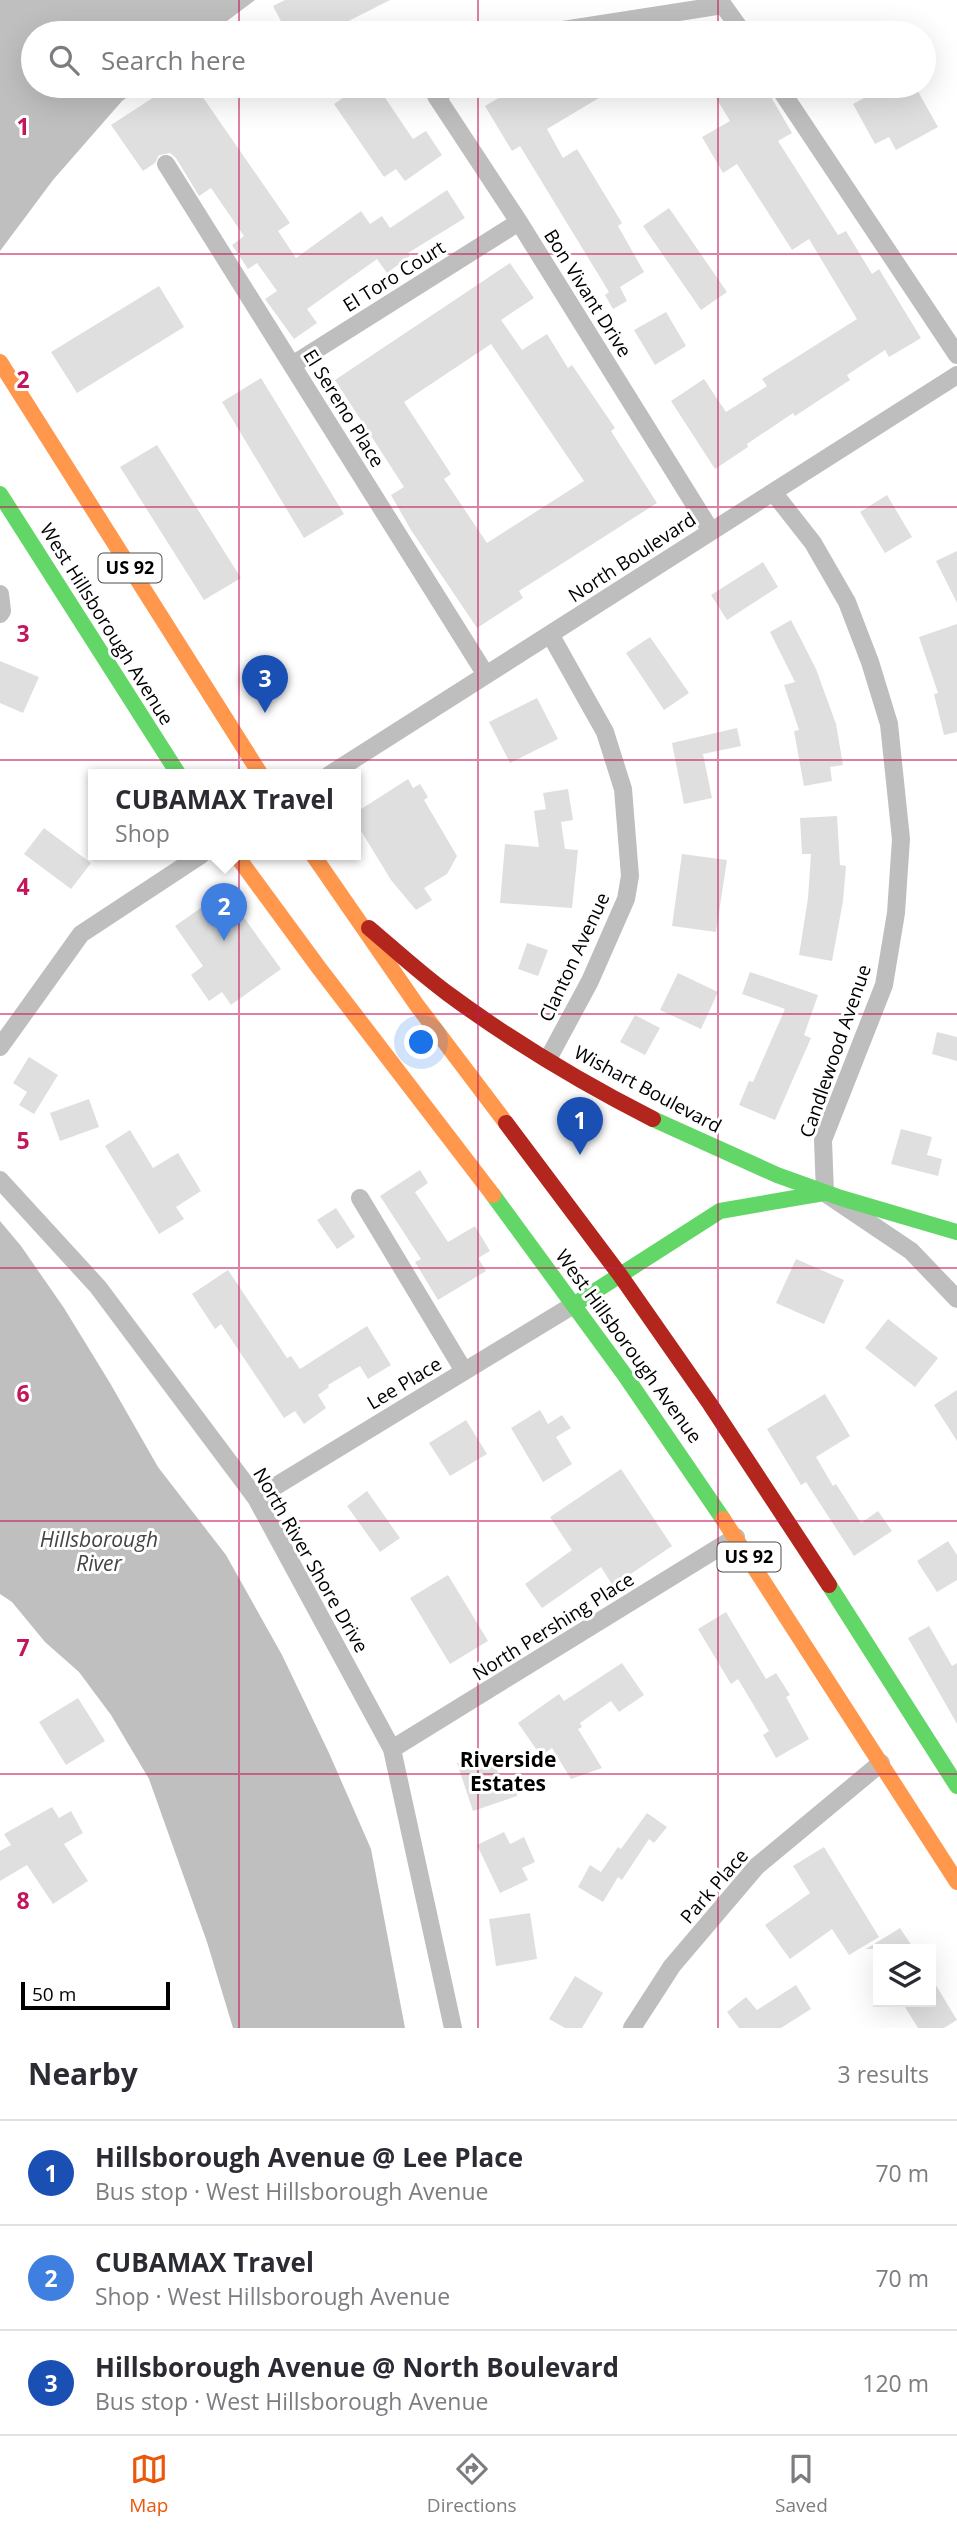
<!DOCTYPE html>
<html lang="en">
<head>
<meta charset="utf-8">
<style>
	body { margin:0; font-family:"Open Sans",sans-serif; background:#f7f7f7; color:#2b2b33 }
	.controls { position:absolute; right:21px; bottom:21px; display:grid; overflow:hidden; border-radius:0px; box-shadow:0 7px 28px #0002 }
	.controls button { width:63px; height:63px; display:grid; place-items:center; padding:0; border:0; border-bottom:2px solid #e1e1e2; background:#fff; color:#2b2b33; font:35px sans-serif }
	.scale { position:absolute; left:21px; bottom:18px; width:149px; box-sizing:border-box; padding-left:7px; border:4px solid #000; border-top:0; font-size:19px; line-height:24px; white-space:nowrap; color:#000; -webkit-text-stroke:5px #fff; paint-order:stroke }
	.you { position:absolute; left:422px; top:1043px; width:24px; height:24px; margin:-18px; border:5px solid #fff; border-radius:50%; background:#1a73e8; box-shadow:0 0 0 10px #1a73e833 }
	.badge { display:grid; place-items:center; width:46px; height:46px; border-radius:50%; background:#ea580c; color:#fff; font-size:23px; font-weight:700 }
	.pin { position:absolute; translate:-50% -58px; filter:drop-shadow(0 2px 4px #0008) }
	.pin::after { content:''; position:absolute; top:37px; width:24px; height:21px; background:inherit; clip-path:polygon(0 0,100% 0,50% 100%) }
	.popup { position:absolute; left:88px; top:769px; width:273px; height:91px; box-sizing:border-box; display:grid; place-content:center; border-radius:0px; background:#fff; filter:drop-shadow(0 2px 5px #0005); font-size:23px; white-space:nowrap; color:#7c7c81 }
	.popup b { font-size:26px; color:#2b2b33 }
	.popup::after { content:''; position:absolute; left:50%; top:100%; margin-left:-14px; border:14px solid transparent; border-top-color:#fff }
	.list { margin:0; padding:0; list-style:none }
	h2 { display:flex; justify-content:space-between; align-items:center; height:91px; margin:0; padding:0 28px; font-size:30px }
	h2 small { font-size:23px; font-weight:400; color:#7c7c81 }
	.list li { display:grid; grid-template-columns:46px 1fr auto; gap:21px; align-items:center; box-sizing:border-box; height:105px; padding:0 28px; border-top:2px solid #e1e1e2 }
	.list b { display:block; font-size:26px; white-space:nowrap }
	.list p { margin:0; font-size:23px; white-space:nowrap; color:#7c7c81 }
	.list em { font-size:23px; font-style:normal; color:#7c7c81 }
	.icon { flex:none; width:38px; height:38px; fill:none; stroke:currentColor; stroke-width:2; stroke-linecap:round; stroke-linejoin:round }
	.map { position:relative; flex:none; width:957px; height:2028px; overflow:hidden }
	.search { position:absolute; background:#fff; box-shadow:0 7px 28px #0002; left:21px; right:21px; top:21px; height:77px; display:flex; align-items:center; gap:18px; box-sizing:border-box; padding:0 24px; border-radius:38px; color:#7c7c81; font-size:26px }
	.sheet { height:406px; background:#fff }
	nav { display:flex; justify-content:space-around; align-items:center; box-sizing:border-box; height:98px; border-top:2px solid #e1e1e2; background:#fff; font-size:19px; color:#7c7c81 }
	nav a { display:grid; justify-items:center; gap:4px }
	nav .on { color:#ea580c }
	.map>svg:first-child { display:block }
	.water { fill:#bfbfbf }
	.building { fill:#dfdfdf; fill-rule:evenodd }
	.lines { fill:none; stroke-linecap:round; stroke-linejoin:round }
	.street { stroke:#bebebe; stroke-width:18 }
	.fast { stroke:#63d668; stroke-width:16 }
	.slow { stroke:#ff974d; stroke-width:16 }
	.jam { stroke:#b3261e; stroke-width:16 }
	.grid { fill:none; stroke:#c2185b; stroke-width:2; stroke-opacity:0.55 }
	.labels { text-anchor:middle; stroke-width:6; stroke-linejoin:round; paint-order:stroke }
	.shield { fill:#fff; stroke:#4c4c4c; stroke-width:2 }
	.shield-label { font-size:18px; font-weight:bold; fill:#000 }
	.street-label { font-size:19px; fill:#000; stroke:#fff }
	.water-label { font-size:21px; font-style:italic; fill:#444; stroke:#fff }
	.neighbourhood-label { font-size:21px; font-weight:bold; fill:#000; stroke:#fff }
	.grid-label { font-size:23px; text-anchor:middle; font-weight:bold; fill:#c2185b; stroke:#fff; stroke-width:6; stroke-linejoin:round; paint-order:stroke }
</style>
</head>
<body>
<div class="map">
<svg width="957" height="2028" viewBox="0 0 957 2028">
	<rect width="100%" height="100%" fill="#fff"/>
	<path class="water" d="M0,0H255L211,33H33V86H142L122,101L53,180L0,251Z
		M0,1221L21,1246L64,1308L110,1383L158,1467L226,1555L282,1655L329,1753L371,1849L405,2028H233L207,1942L149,1779L111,1715L79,1672L45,1642L12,1602L0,1594Z"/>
	<path class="building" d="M285,0H390L325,33H287L273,6Z
		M171,86H195L290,223L278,231L296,258L361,211L370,224L382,216L390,228L447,190L465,218L408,253L410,256L387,273L377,259L307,309L317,323L294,339L265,299L277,291L257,263L248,269L232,245L244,236L211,188L199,196L176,158L170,153L159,155L155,163L143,171L111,125Z
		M340,86H377L413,139L426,131L442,155L405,181L396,169L384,177L334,104L347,95Z
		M519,86H619L547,129L563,158L577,149L622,223L618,226L644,272L620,287L627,301L613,309L605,295L609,292L520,146L512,151L485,106Z
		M709,86H761L769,98L771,97L792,133L778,141L838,235L846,231L872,274L879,269L921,338L889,357L885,350L847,375L850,380L795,416L793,413L747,444L748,447L715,469L671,401L704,379L726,412L767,386L762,379L857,319L809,239L792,250L737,164L723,173L702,137L730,121Z
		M886,86H915L938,127L896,150L889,137L875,144L853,104Z
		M669,208L727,292L701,310L643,226Z
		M510,263L534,298L501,320L522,350L547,334L568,368L572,365L615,428L611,431L657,503L519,591L523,598L477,628L411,530L391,495L404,487L335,380ZM491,344L584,481L487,543L444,479L451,474L404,402Z
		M159,286L184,327L77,393L51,352Z
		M666,312L686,346L655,365L634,330Z
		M261,378L344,514L304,538L222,402Z
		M157,445L241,578L204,600L120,467Z
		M887,495L912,537L885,553L860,512Z
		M957,551V603L936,561Z
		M763,562L778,587L727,620L711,595Z
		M791,620L816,669L836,724L843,765L830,767L832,781L804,786L794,731L799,730L784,685L795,682L770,632Z
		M957,624V732L944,735L934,694L938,693L919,637Z
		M650,637L689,693L664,710L626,653Z
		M0,661L39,677L23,713L0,703Z
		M537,698L558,739L510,763L489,722Z
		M737,728L741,746L703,754L712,798L684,804L672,743Z
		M408,779L413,788L420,784L428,797L424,800L457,856L447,874L424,888L432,900L416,910L391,880L355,821V813Z
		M568,789L573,820L561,822L565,849L578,850L572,908L500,903L505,844L539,847L534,811L546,809L543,793Z
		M837,816L840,865L846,866L843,901L832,961L799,955L808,898L811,854H802L800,818Z
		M44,828L91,863L71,889L24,854Z
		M682,854L727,860L716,932L672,926Z
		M225,891L281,969L231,1005L222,992L209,1001L191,975L203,966L175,926Z
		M527,943L548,950L538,976L518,969Z
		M750,972L818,995L804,1035L811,1038L775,1120L739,1105L749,1081L753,1082L785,1009L742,994Z
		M678,973L718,992L701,1029L660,1010Z
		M635,1015L660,1028L645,1055L620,1042Z
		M937,1032L957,1037V1061L932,1054Z
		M29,1057L58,1075L34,1114L19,1105L27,1092L13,1083Z
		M89,1099L99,1127L60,1141L50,1113Z
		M901,1129L932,1137L927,1155L942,1159L938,1176L891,1164Z
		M130,1130L153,1168L178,1153L201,1191L176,1207L184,1219L159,1234L105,1146Z
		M420,1170L428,1183L415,1192L448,1242L475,1226L490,1251L478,1258L486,1271L438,1300L415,1262L421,1259L380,1196Z
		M336,1208L355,1237L337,1249L317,1220Z
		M796,1259L844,1280L824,1324L776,1303Z
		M228,1270L287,1358L291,1356L300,1369L367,1326L391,1365L368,1379L360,1366L328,1385L329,1387L318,1395L326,1408L304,1424L295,1411L284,1418L221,1324L215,1329L192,1294Z
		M888,1319L938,1358L915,1387L865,1348Z
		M957,1390V1441L934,1405Z
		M825,1394L850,1436L816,1457L833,1486L836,1484L861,1523L878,1511L892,1531L854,1556L806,1482L801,1485L767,1429Z
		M540,1410L548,1424L562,1415L571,1428L556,1437L572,1464L543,1482L511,1428Z
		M466,1420L487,1454L450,1476L429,1443Z
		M621,1469L672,1546L613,1586L601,1567L542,1608L525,1584L572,1550L550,1517Z
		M367,1491L400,1538L380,1552L347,1506Z
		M948,1541L957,1555V1580L937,1592L917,1561Z
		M448,1575L488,1641L450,1664L410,1598Z
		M726,1612L766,1679L776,1673L790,1695L786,1697L809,1739L776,1758L763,1735L769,1731L738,1679L731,1684L698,1629Z
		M929,1626L952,1666L957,1663V1724L908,1638Z
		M622,1663L644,1695L619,1712L611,1701L580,1723L582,1727L578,1729L602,1768L571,1779L552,1748L541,1756L518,1723L559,1694L564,1701Z
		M78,1698L105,1741L66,1765L39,1722Z
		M491,1752L505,1793H517V1796L473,1811L457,1763Z
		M52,1807L59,1818L71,1811L83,1833L64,1844L88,1881L53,1904L27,1865L0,1881V1851L11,1845L4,1834Z
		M647,1813L667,1827L654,1843L649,1839L622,1880L618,1877L603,1902L578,1887L590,1865L601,1872L618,1847L621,1849Z
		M504,1832L510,1844L524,1837L535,1862L522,1868L528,1880L500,1893L477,1845Z
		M824,1847L879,1937L849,1955L832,1929L790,1959L765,1925L810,1893L793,1866Z
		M530,1913L537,1959L496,1966L489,1919Z
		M900,1928L914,1949H866Z
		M575,1976L603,1993L582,2028H565L549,2019Z
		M931,1977L957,2020L944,2028H918L902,2002H931Z
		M796,1985L811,2009L781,2028H739L727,2012L746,1997L757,2010Z"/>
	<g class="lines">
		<path class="street" d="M544,33L723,5L743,33
			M453,86L436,96L519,222L711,531
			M778,86L957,355
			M166,164L486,675
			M292,365L519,222
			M773,492L813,543L847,602L870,662L889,724L901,839L896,913L884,985L823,1140L825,1193L911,1251L957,1299
			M0,594L2,611L0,614
			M329,775L957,375
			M0,1047L81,934L201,855
			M548,1059L590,981L626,899L630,876L623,789L605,732L550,634
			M0,1180L98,1287L256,1498L392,1749L453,2028
			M360,1198L464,1371
			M256,1498L575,1304
			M392,1749L736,1537
			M632,2028L672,1966L757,1866L881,1763"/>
		<path class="fast" d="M0,494L179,775
			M653,1119L777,1175L841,1198L957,1232
			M493,1195L624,1374L723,1519
			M575,1304L720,1211L824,1193
			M829,1585L957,1786"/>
		<path class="slow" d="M0,362L261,775
			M236,855L319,968L493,1195
			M313,855L416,1004L506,1123
			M723,1519L957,1882"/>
		<path class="jam" d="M369,928C395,950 420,973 447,993C512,1041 582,1083 653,1119
			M506,1123L620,1275L710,1404L829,1585"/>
	</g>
	<path class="grid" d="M239,0V33M478,0V33M718,0V33M239,86V2028M478,86V2028M718,86V2028M0,254H957M0,507H957M0,760H957M0,1014H957M0,1268H957M0,1521H957M0,1774H957"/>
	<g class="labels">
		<g class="shield">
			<rect x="98.5" y="553.5" width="63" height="29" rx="5"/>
			<rect x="717.5" y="1542.5" width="63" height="29" rx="5"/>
		</g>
		<g class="shield-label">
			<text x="130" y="574">US 92</text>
			<text x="749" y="1563">US 92</text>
		</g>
		<g class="street-label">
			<text transform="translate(394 276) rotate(-32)" y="7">El Toro Court</text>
			<text transform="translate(588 293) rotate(58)" y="7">Bon Vivant Drive</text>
			<text transform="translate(344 408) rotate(58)" y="7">El Sereno Place</text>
			<text transform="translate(632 557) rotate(-33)" y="7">North Boulevard</text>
			<text transform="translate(107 624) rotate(58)" y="7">West Hillsborough Avenue</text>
			<text transform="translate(574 957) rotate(-65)" y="7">Clanton Avenue</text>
			<text transform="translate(835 1051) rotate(-71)" y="7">Candlewood Avenue</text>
			<text transform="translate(648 1089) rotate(28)" y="7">Wishart Boulevard</text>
			<text transform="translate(629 1346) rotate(54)" y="7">West Hillsborough Avenue</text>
			<text transform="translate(404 1383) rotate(-31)" y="7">Lee Place</text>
			<text transform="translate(311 1560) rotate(60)" y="7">North River Shore Drive</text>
			<text transform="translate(553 1626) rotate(-32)" y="7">North Pershing Place</text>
			<text transform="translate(714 1886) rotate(-49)" y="7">Park Place</text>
		</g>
		<g class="water-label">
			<text x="99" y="1547">Hillsborough<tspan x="99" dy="24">River</tspan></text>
		</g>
		<g class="neighbourhood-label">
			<text x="508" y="1767">Riverside<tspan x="508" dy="24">Estates</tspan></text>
		</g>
	</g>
	<g class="grid-label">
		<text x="23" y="135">1</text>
		<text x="23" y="388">2</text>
		<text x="23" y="642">3</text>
		<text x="23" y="895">4</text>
		<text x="23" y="1149">5</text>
		<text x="23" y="1402">6</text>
		<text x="23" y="1656">7</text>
		<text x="23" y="1909">8</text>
	</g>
</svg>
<div class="controls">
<button><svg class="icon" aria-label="layers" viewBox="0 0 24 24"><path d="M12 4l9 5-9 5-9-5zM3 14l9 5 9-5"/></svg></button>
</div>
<div class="scale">50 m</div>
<div class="you"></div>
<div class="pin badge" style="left:580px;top:1155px;background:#1a4fb4">1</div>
<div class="pin badge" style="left:224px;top:941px;background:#3f7fe0">2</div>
<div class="popup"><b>CUBAMAX Travel</b>Shop</div>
<div class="pin badge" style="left:265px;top:713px;background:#1a4fb4">3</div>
<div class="search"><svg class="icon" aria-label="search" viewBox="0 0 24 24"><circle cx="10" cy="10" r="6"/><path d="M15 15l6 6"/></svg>Search here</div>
</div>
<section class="sheet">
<h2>Nearby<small>3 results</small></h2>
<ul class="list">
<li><span class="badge" style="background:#1a4fb4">1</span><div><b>Hillsborough Avenue @ Lee Place</b><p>Bus stop · West Hillsborough Avenue</p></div><em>70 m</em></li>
<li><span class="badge" style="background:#3f7fe0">2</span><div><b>CUBAMAX Travel</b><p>Shop · West Hillsborough Avenue</p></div><em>70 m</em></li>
<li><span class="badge" style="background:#1a4fb4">3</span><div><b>Hillsborough Avenue @ North Boulevard</b><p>Bus stop · West Hillsborough Avenue</p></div><em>120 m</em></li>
</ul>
</section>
<nav>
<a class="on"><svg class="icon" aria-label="map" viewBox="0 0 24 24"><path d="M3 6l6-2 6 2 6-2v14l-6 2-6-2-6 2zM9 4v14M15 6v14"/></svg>Map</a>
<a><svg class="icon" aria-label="directions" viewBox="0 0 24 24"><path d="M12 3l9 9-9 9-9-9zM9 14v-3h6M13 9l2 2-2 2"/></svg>Directions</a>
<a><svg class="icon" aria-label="saved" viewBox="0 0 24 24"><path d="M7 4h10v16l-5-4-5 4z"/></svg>Saved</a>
</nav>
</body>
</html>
